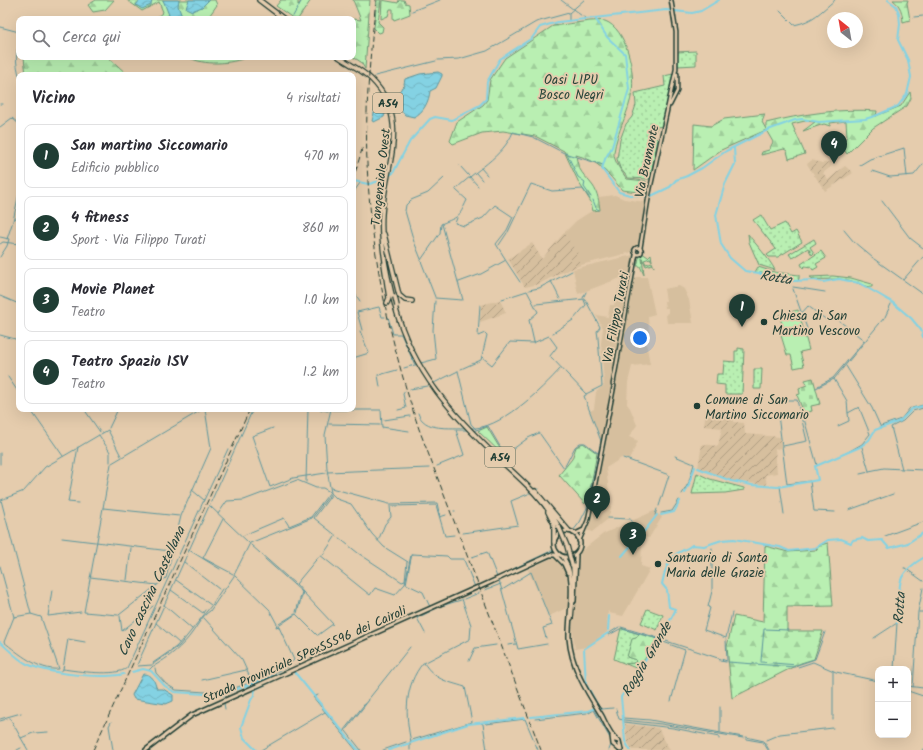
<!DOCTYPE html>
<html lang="it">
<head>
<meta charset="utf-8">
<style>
	body { margin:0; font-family:Kalam,sans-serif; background:#f2f2f3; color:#2b2b33 }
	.controls { position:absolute; right:12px; bottom:12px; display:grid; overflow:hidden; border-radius:8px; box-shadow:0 4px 16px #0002 }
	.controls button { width:36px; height:36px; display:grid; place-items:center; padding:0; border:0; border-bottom:1px solid #e1e1e2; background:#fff; color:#2b2b33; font:20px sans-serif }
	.compass { position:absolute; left:827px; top:12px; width:36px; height:36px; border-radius:50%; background:#fff; box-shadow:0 4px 16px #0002; rotate:329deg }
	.you { position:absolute; left:640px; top:338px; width:14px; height:14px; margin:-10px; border:3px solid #fff; border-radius:50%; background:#1a73e8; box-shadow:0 0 0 6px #1a73e833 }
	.badge { display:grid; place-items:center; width:26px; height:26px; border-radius:50%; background:#1f3d34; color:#fff; font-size:13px; font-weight:700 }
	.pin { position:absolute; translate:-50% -33px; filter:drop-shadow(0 1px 2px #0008) }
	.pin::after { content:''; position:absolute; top:21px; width:14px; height:12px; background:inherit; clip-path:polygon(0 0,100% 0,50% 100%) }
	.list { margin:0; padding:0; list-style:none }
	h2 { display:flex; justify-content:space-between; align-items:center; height:52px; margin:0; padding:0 16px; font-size:17px }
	h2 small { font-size:13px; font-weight:400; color:#7c7c81 }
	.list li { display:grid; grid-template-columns:26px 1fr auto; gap:12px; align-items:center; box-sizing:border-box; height:64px; margin:0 8px 8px; padding:0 8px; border:1px solid #e1e1e2; border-radius:8px }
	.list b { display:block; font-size:15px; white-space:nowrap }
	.list p { margin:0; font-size:13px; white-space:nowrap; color:#7c7c81 }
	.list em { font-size:13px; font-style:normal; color:#7c7c81 }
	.icon { flex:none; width:22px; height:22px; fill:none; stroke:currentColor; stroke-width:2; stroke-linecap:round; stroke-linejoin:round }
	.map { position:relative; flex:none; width:923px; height:750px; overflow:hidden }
	.search { position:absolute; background:#fff; box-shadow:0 4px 16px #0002; left:16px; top:16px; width:340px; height:44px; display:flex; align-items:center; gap:10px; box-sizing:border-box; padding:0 14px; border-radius:8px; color:#7c7c81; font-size:15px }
	.panel { position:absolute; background:#fff; box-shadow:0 4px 16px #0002; left:16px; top:72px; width:340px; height:340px; border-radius:8px }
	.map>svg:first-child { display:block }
	.built { fill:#d6bf9e }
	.industrial { fill:url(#industrial-furrows) }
	.grass { fill:url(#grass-dots); stroke:#6c9673 }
	.forest { fill:url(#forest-firs); stroke:#6c9673 }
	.cemetery { fill:url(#cemetery-stones); stroke:#6c9673 }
	.garden { fill:#b9efb2; stroke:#6c9673 }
	.water { fill:url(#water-waves); stroke:#5c969d }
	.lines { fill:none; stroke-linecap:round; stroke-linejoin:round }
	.stream { stroke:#5c969d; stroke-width:1 }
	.canal { stroke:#84d2e3; stroke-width:2 }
	.secondary-casing { stroke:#1f3d34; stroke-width:5.5 }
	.primary-casing { stroke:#1f3d34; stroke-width:6 }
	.highway-casing { stroke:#1f3d34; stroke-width:6 }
	.secondary { stroke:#e5ccad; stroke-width:2.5 }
	.primary { stroke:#e5ccad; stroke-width:3 }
	.highway { stroke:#e5ccad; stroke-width:3.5 }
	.rail { stroke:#1f3d34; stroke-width:1; stroke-dasharray:6 3; stroke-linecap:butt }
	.highway-bridge-casing { stroke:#1f3d34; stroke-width:6; stroke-linecap:butt }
	.highway-bridge { stroke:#e5ccad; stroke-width:3.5 }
	.poi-dot { fill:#1f3d34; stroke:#e5ccad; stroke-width:1.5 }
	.labels { text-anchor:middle; stroke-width:3.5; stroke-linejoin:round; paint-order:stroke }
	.shield { fill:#e5ccad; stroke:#5a6858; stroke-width:1 }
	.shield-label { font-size:12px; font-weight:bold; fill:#1f3d34 }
	.park-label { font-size:13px; fill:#27463a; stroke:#e5ccad }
	.street-label { font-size:13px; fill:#1f3d34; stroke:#e5ccad }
	.poi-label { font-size:13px; fill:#1f3d34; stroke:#e5ccad; text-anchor:start }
	.water-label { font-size:14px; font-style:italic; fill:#24443d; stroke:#e5ccad }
</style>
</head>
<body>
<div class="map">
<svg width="923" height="750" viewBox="0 0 923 750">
	<defs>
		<pattern id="industrial-furrows" width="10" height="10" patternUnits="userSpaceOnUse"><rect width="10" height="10" fill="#d6bf9e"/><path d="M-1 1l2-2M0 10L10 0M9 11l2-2" fill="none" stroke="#ad9c82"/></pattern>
		<pattern id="grass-dots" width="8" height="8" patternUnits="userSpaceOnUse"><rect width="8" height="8" fill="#b9efb2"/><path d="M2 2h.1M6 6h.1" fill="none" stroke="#9fce9a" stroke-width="1.8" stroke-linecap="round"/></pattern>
		<pattern id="forest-firs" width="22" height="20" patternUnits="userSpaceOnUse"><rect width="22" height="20" fill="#b9efb2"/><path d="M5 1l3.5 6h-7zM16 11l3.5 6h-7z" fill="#9fce9a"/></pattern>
		<pattern id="cemetery-stones" width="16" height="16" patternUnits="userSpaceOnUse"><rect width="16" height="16" fill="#b9efb2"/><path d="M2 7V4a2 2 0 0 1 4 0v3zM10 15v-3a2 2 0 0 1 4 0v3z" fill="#9fce9a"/></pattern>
		<pattern id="water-waves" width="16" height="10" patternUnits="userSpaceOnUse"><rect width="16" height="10" fill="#84d2e3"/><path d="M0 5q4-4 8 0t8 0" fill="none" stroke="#72b5c3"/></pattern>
	</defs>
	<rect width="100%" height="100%" fill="#e5ccad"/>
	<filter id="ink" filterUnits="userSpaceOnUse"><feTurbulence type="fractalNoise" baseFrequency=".025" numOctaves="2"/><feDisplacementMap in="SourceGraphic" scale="8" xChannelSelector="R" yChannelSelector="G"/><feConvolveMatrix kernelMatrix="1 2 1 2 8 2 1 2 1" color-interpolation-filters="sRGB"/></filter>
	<g filter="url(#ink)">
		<path class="built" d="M615,195L624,199L645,202L638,247L632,252L581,265L564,233L576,221L590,212L600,211L599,197Z
			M633,255L635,258L632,276L623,277L578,294L573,269Z
			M636,277H647L655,314L648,316L649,333L645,337L650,364L632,366L628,382L627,404L630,408L637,425L629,437L638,441L629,460L623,457L606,468L611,508L608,519L592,532L586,530L590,517L605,441L600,439L590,411L594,409L596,392L604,385L601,343L603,328L596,315L608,317L610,305H614L620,284L631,282Z
			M679,286L684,289L689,300L693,323H667L666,314L668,313V308H665L664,301H666L664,289Z
			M654,511L662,517L649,538L643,537L638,541L642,544L641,566L650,569L623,616L609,613L608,610L607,632L587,647L575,649L572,628L577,594L580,552L603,534Z
			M553,557L560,560L566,570L569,607L549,616L528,570Z"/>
		<path class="industrial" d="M812,160L822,163L830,162L832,166L823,173L828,180L845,166L853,173L825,191L807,164Z
			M564,233L581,258V265L558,274L539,284L525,287L508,259L532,243L542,259Z
			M500,300L506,313L480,322L481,305Z
			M706,409L734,411V422L744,423L745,434L780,437L782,448L775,449L777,473L765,475L767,485L732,481L698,468L702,444L718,446L722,428L704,426Z
			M625,724L658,728L670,750H632L627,741Z"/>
		<path class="grass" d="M696,51V65L678,66L677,52Z
			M673,74L662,126L657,127L653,135L658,140L650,179L628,178L620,168L617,159L620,140L626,124L632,117L636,105L635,93L665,86L664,76Z
			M761,215L770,230L785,223L791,234L796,231L802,242L778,257H769L767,255L776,249L753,220Z
			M748,234C757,246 768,257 775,270L759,265L749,242Z
			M814,239L816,243L810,247L814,253L812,255L808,248L792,258L789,254Z
			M821,251L826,258L816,264L818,267L813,270L811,267L805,266L803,268L801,264Z
			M642,253L648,257L651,254L652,261L650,258L644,260L646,264L652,262L654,267L652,264L646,266L642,258L644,275L640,266H637L639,258Z
			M758,267L774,272L799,275V278L798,281L769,277L762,273L755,272Z
			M833,276L851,278L872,284V287C866,288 855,281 848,280C836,278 825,280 813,279L810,277Z
			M738,348L744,349L742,394H725V385L716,384L717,374H723L724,361L735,362V351H738Z
			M754,369H762L761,389H754Z
			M697,473L710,479L744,488V490L725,493L692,494Z
			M647,609L663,615L657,630L641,623Z
			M621,628L639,634L627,657L636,660L635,663L626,664L614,659Z"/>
		<path class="forest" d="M96,0H114L105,10L93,12L88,5Z
			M127,0H215L217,5L207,19H155L163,12L159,2L142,11Z
			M281,0H298V5L302,0H311L298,19H294L276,6Z
			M353,0H370L365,69L361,62L353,57V19L361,20Z
			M377,0H381L378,22L383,27L382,32L379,33L374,28Z
			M382,0L398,3L399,0H404L405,3L409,4L410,14L394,20L393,18V9H390L388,16L381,19Z
			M893,0H908L907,3L910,20L903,22C902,12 901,6 893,0Z
			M590,21C594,21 601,20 605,21C627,29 635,72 632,92C629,113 617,131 614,152C613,161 622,172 627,179L646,181V193L622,190C607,172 599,161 576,155C578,172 584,174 593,186C598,193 599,202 600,210L593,211L591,202L579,183L564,151L535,136L503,131L482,133L453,144L450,141L457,122L483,105L487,100L490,80L505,58L553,26Z
			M24,57H108L128,75H26Z
			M188,57H248C231,64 204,66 188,57Z
			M910,92L911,98L907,106L873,128L847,154L843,148L838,152L847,136L846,121L830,123V126L824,124L803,131L815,122L805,121L792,124L805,154L789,159L787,151L784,149L761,155L762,152L769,150L773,142L766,130L721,150L693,170L694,124L711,126L724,119L765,114L762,122L766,129V123C802,114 840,108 877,111L876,116L901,106Z
			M487,427L504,455V456L478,431Z
			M583,443L597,453L591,485L585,504L559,475L572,459L576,447Z
			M828,543L833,606L787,607V631H823L814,659L801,663L732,698L727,647L734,616L763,622L765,546L788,552L816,550L820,545Z
			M639,634L658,639L638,669L626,664L635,663L636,660L627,657L632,639L636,638Z"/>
		<path class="cemetery" d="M813,378L820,404L811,406L812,411L804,413L797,395L800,394L799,388L807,385L805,380Z"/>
		<path class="garden" d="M798,310L809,350L800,352L804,366L794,368L791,355H787L780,332L784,330L779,315Z"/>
		<path class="water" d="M140,0H152L151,5L142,9L136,5Z
			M163,0H179L178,6L183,19H162L169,15Z
			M189,0H209L202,7L192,11L186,8Z
			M438,72L442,74V76L436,88L430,91C429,101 424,112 414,117L405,115L394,102L402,87L405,86L404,84L405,79L420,74Z
			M376,105L381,106L385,114L384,117L374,122L372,121Z
			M143,674C154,674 154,682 157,689H163L173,695V701L166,704L134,699L132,695Z"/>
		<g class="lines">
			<path class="stream" d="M561,0L582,16
				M412,11L440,0
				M780,11L794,25C814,21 820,12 835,0
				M569,13V21
				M584,17L585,19
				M914,17L923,16
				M292,18L302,0
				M0,27L19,32
				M19,43C15,54 16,64 19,75
				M438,60L459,59L487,51L536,22L569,13L584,0
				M375,76L436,61
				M0,104H3
				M0,127L12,118L19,124
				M567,154L578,177L585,182L584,187L591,197
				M860,165L870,159L904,148L907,176
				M460,166L478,186
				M481,168L487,175
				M872,171L890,177L914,175L923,164
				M476,173L482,180
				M456,189C474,171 503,157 513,132L533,137L564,153L603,165
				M353,193L360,183
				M593,200L596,208L599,210
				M882,201L910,238L923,248
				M15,218L19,219
				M457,218L455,223L464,226L483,218L495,205L513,217L507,230L496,244L506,260L481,274L459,282
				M442,224L463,300
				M844,230L854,242L873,258
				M508,232L531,184L552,191L583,189L590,199
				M0,237L9,239L7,246L0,257
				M7,239L13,221L19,193
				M414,242L405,211L406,205L411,200L428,193L444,178
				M0,244L3,242L19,244
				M415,244L421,259
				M499,245L507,233
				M874,259L923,294
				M421,260L440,233L441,224C459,216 458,219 467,200L456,190
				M421,261L435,297
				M506,261L520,282
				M903,280L923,257
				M551,281L560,299
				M793,287L825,292
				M793,289L809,334
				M529,290L539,288L572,271
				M353,291L360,301
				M0,296L19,304
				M435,298L462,300
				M583,298L586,292
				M502,299L527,291L538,312L529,320L534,342
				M536,304L585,299L600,327L597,331L598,338L602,386L586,394
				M801,314L808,306L828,321L833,316L865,341
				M388,317L393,334H401L415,365
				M885,317L891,304
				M362,330L357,312L379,307L382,317H385
				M553,333L573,320L586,305L584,300
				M0,335L19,340
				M482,357L492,365L510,342L533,343L549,336L557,347L550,356
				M551,357L586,394
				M353,358L369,353L360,331
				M421,363L436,359L433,330L435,301
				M846,366L872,408L881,428
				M404,368L418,364
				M461,369L481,360L487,335L485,333L478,336L480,305
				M458,371L471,424L476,429
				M378,375L380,387
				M379,375L397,370
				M8,377L19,393
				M834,379L847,401L848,413L859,407L870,434L862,444L846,453
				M434,383L458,371
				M818,386L833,378L864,341
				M816,388L834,379L884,318
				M410,389L428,386
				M776,400H797L807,441L783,446
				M912,408L923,405
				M30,409L63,456
				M84,409L100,432
				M318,409L328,411
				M332,410H381L382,428
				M398,410L406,408L403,394L405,391
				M418,413C424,432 450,427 467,428
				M778,415L787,484L810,481L814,511L835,512
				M803,415L817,465
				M384,420L410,416
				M329,424L380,425
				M838,426L849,421L848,413
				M881,426L901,419L910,408
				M382,427L409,431
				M109,428L118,409
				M273,428L252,436L270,487L293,478L326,473
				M470,428C499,431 541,390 561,368
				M473,431L488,426L505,455L528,438L539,433
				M101,434L108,430L121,456
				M540,434L564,468L575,447L580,443H585L598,453
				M99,435L110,452V462
				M78,447L68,502L78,503
				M862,447L869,471L884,468L923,470
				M77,448L99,435
				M0,453V464
				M675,456L694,464L689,481
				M623,458L669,475L659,506
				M112,463L203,409
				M111,464L84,612L118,615
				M437,466L464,455L456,430H468
				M902,469L891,427L903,421L913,411L923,408
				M328,472L429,468
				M860,474L869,472
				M306,482L308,409
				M780,486L784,514
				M331,488L389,504L437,503L440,517L446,515
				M537,490L539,489
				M529,493H530
				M682,494L689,482
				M204,500L228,449
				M210,506L249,543
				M103,508L179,516
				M849,510L893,494
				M454,511H455
				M661,513L672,511L679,500
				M218,514L227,501L244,500L297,480L316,488H323L330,492L311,517L289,526L284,518L244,535
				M655,515L657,509
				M608,518L630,519
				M223,519L203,558L233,574
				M631,520L642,534
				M573,531L580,522L587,508L601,441L584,396L586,395
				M463,533L518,525L511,501L528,494
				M885,536L923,522
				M62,538L95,542
				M378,541L385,524L391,517L390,506L436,505L445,536L454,535
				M96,542L170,551
				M251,545L295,584
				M712,548V591L708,607L710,608L704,630L726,638L732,613
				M189,550L220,569
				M552,551L554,550
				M323,555L335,537
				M472,557L487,552L497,577
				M265,559L302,592L296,612
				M464,560L475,587
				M184,562L219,589
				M407,562L405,581L402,582L358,553L314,518L332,494L337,499L351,504L372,534L384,547L408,562
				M410,563L406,584L423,592L430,607L432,606
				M410,563L412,554L447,556L450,559H464
				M0,566L14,617L31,614L41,617L59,669C39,671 18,653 4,642L14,617
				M904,568H905
				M905,568L923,581
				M513,569L551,551
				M234,575L250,543L312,518L331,493L327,469L325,435L331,409
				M235,576L270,610
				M90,577L157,585
				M127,580L131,548
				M176,580L211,605
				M499,580L518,649L547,644
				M52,590L48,616L81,612
				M171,590L203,613L205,610
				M485,590L501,584
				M502,590L531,572L552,625L543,628L546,638
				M303,592L333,624L318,635
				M464,599L479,593
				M213,603L222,589
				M164,605L192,629
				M212,605L213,604
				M270,611L277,624L276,627L279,626
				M919,612H923
				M297,613L303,592L296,584L320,555L370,595L375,588L395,595L405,584L411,555
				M31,614L1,500L24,491L45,467L76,449
				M119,615L166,578L181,516L211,448L205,409
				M120,616L122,631L153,606
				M156,623L179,643
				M279,624L295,614
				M278,625L294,660L284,669
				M280,625L296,614L317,635
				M621,627L658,638
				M622,629L659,639
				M425,633L417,618L441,606L461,600
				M608,634L609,635L620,629
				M608,634L619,627
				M874,638L897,623
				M660,639L727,661
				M658,640L685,650L671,701
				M726,640L727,660
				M508,645L516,644
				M469,661L475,648L496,645
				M720,661L726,662
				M761,661L764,629L788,630
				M728,662L795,667
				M761,662L797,665L815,659L825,632
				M153,663L176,647L184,638
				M424,663L470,639L471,625L462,599
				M153,664L179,646L211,606
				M152,665L138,666L137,665L253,409
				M154,666C168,658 183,646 192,633C198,625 202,616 210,611L234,576
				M798,667L813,662L836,672L878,681
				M155,668L156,673L166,684L176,690L220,693L252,682L242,660L204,618
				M63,669C77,671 116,677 127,668L204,500L192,490
				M894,669L897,623
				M149,670L153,666
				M61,672L63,669L68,639L85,642
				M202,680L246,670
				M254,681L280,670
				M908,686L923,688
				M913,687L918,612L923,588
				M908,691L923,696
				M224,694V696
				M315,696L313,697L356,750
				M316,696L318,695
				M315,697L316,696
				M224,703L225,709
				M598,706L602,709L613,708
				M616,709L619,719L623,720
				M589,711V713L594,710L611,740
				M833,717V671
				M10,718L21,738L33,733
				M623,718L650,720L743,737
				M833,718V720
				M0,719L21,713
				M535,719L587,713
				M624,720L661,724L743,738
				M0,721L7,719
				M111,722L109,726L113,750
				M485,722L486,724L525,719L538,750
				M624,722L673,728L719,737V739
				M481,723L483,724L487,750
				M344,730L410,647
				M346,731L361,750
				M344,732L369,700
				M720,732V707
				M34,733L48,732
				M746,737L764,741L769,750
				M21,738L28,750
				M746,739L763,742L768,750
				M412,740L472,722L465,687C446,681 435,680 424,663
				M766,740L780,734L833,728
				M410,742V750
				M411,742C405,715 404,686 423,663
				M17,750L21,748
				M261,750L325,712
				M383,750L406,742
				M609,750L612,742
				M922,750L923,749"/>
			<path class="canal" d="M595,18L607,37L625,54L629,89L612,147L605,159L602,169L619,192L630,195L651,196L670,187L676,180L687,176L702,168L726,151L768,130L795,120L802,119L819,122L865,119L875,116L898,106L907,94L911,77L908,60L898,40L900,24L899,13L896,6L888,0
				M734,148L735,164L725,184L716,215L721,244L730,258L745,271L759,273L769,278H781L793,281L814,280L823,282L839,279L859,283L892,302L911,318L921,330L923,337
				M354,181L368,184
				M369,184L383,180L393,173L410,141L430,119L435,117L452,120L480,105L486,99L487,82L500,59L532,38L540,27L558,22L666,10L692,13L701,11L719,0
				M816,466L860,447L869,440L875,430L900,421L912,409L923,406
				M698,468L731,481L752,485L778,487L818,480L815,466
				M690,481L695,467
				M685,493L690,482
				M661,515L674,512L680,501
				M642,534L657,515
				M622,556L634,542
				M897,623C905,592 887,579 923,558
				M608,630L609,616
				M0,642C8,649 17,659 27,664C50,674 100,679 124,674
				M132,672L143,669L151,671L165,686L174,692L221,695L292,669L358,750
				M586,684L584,649L608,633
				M587,686L598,706L597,707
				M531,717L588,711L595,708
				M256,750L244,738L241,727L251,700L254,695L255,689L274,680
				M389,750L468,724L524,718
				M630,750L625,741L621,697L661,637L675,611V609L669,607L667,590L662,584C664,574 668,558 678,553C684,549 686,550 692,545L704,546L722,540L734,539L780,547L789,551L815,548L828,540L841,539L851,543L853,540L862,538L868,541L882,540L889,548L908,543L923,533"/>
			<defs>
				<path id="secondary" d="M671,0L676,32V69
					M670,105L677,91V74
					M634.5 251a3.5 3.5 0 1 1 7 0a3.5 3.5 0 1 1-7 0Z
					M640,249L649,194L676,69
					M613,384L636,254
					M573,533H577L583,530
					M579,541L588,520L614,386"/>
				<path id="primary" d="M554 544a13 13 0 1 1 26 0a13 13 0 1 1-26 0Z
					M555,555L564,564L568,573
					M563,557C578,577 568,615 569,638C571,667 587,692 602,716C606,724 610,734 616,739
					M480,587L550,555H560
					M574,601L576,555
					M612,736L613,744L620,750
					M615,740L619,741L621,750
					M146,750L192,715L478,587"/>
				<path id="highway" d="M259,0L284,19
					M339,57C349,64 362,70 371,79C412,119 385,166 382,214C380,244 387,277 395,306C413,373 453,415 501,461C523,481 545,500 559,527
					M384,234L399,295L405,300L412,301
					M384,264L389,298L387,303
					M535,491L569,531
					M548,512L554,524V542
					M571,618L574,586L573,565"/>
			</defs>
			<use href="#secondary" class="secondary-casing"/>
			<use href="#primary" class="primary-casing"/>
			<use href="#highway" class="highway-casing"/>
			<use href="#secondary" class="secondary"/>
			<use href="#primary" class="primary"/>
			<use href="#highway" class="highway"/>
			<path class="rail" d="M376,0C370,54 365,109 367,163C371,254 390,343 419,429L541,750
				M353,180L363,146
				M93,750L250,409"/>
			<defs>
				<path id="highway-bridge" d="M395,297L397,306
					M559,527L567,546L572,565"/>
			</defs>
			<use href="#highway-bridge" class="highway-bridge-casing"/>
			<use href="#highway-bridge" class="highway-bridge"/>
		</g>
	</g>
	<g class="poi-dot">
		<circle cx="764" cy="322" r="4"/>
		<circle cx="697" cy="406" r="4"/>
		<circle cx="658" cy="564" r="4"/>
	</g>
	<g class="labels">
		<g class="shield">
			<rect x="373" y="93" width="30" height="20" rx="3"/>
			<rect x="485" y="447" width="30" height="20" rx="3"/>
		</g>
		<g class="shield-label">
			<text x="388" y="107">A54</text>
			<text x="500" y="461">A54</text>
		</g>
		<g class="park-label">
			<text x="571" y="84">Oasi LIPU<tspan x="571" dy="15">Bosco Negri</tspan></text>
		</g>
		<g class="street-label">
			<text transform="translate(646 161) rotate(-78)" y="5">Via Bramante</text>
			<text transform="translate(380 177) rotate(-84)" y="5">Tangenziale Ovest</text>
			<text transform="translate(615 317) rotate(-79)" y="5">Via Filippo Turati</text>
			<text transform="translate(304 654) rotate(-24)" y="5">Strada Provinciale SPexSS596 dei Cairoli</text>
		</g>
		<g class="poi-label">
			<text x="772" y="320">Chiesa di San<tspan x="772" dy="15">Martino Vescovo</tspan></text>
			<text x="705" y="404">Comune di San<tspan x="705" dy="15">Martino Siccomario</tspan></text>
			<text x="666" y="562">Santuario di Santa<tspan x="666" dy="15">Maria delle Grazie</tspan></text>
		</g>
		<g class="water-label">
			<text transform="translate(776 277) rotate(9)" y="5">Rotta</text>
			<text transform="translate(151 591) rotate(-65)" y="5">Cavo cascina Castellana</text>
			<text transform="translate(899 608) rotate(-86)" y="5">Rotta</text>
			<text transform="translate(646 659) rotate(-59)" y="5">Roggia Grande</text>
		</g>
	</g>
</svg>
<div class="controls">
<button>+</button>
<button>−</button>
</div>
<svg class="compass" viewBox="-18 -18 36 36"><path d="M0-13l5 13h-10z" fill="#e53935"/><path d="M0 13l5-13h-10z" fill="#7c7c81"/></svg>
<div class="you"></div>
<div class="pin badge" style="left:742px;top:327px">1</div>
<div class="pin badge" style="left:597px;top:519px">2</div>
<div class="pin badge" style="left:633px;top:555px">3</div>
<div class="pin badge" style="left:834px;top:164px">4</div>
<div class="search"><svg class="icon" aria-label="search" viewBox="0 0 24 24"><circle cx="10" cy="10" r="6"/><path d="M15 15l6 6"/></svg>Cerca qui</div>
<section class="panel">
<h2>Vicino<small>4 risultati</small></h2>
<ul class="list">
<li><span class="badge">1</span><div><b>San martino Siccomario</b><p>Edificio pubblico</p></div><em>470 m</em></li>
<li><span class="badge">2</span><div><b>4 fitness</b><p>Sport · Via Filippo Turati</p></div><em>860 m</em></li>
<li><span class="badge">3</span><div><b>Movie Planet</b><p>Teatro</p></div><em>1.0 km</em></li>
<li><span class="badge">4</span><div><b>Teatro Spazio ISV</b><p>Teatro</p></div><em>1.2 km</em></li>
</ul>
</section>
</div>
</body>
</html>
